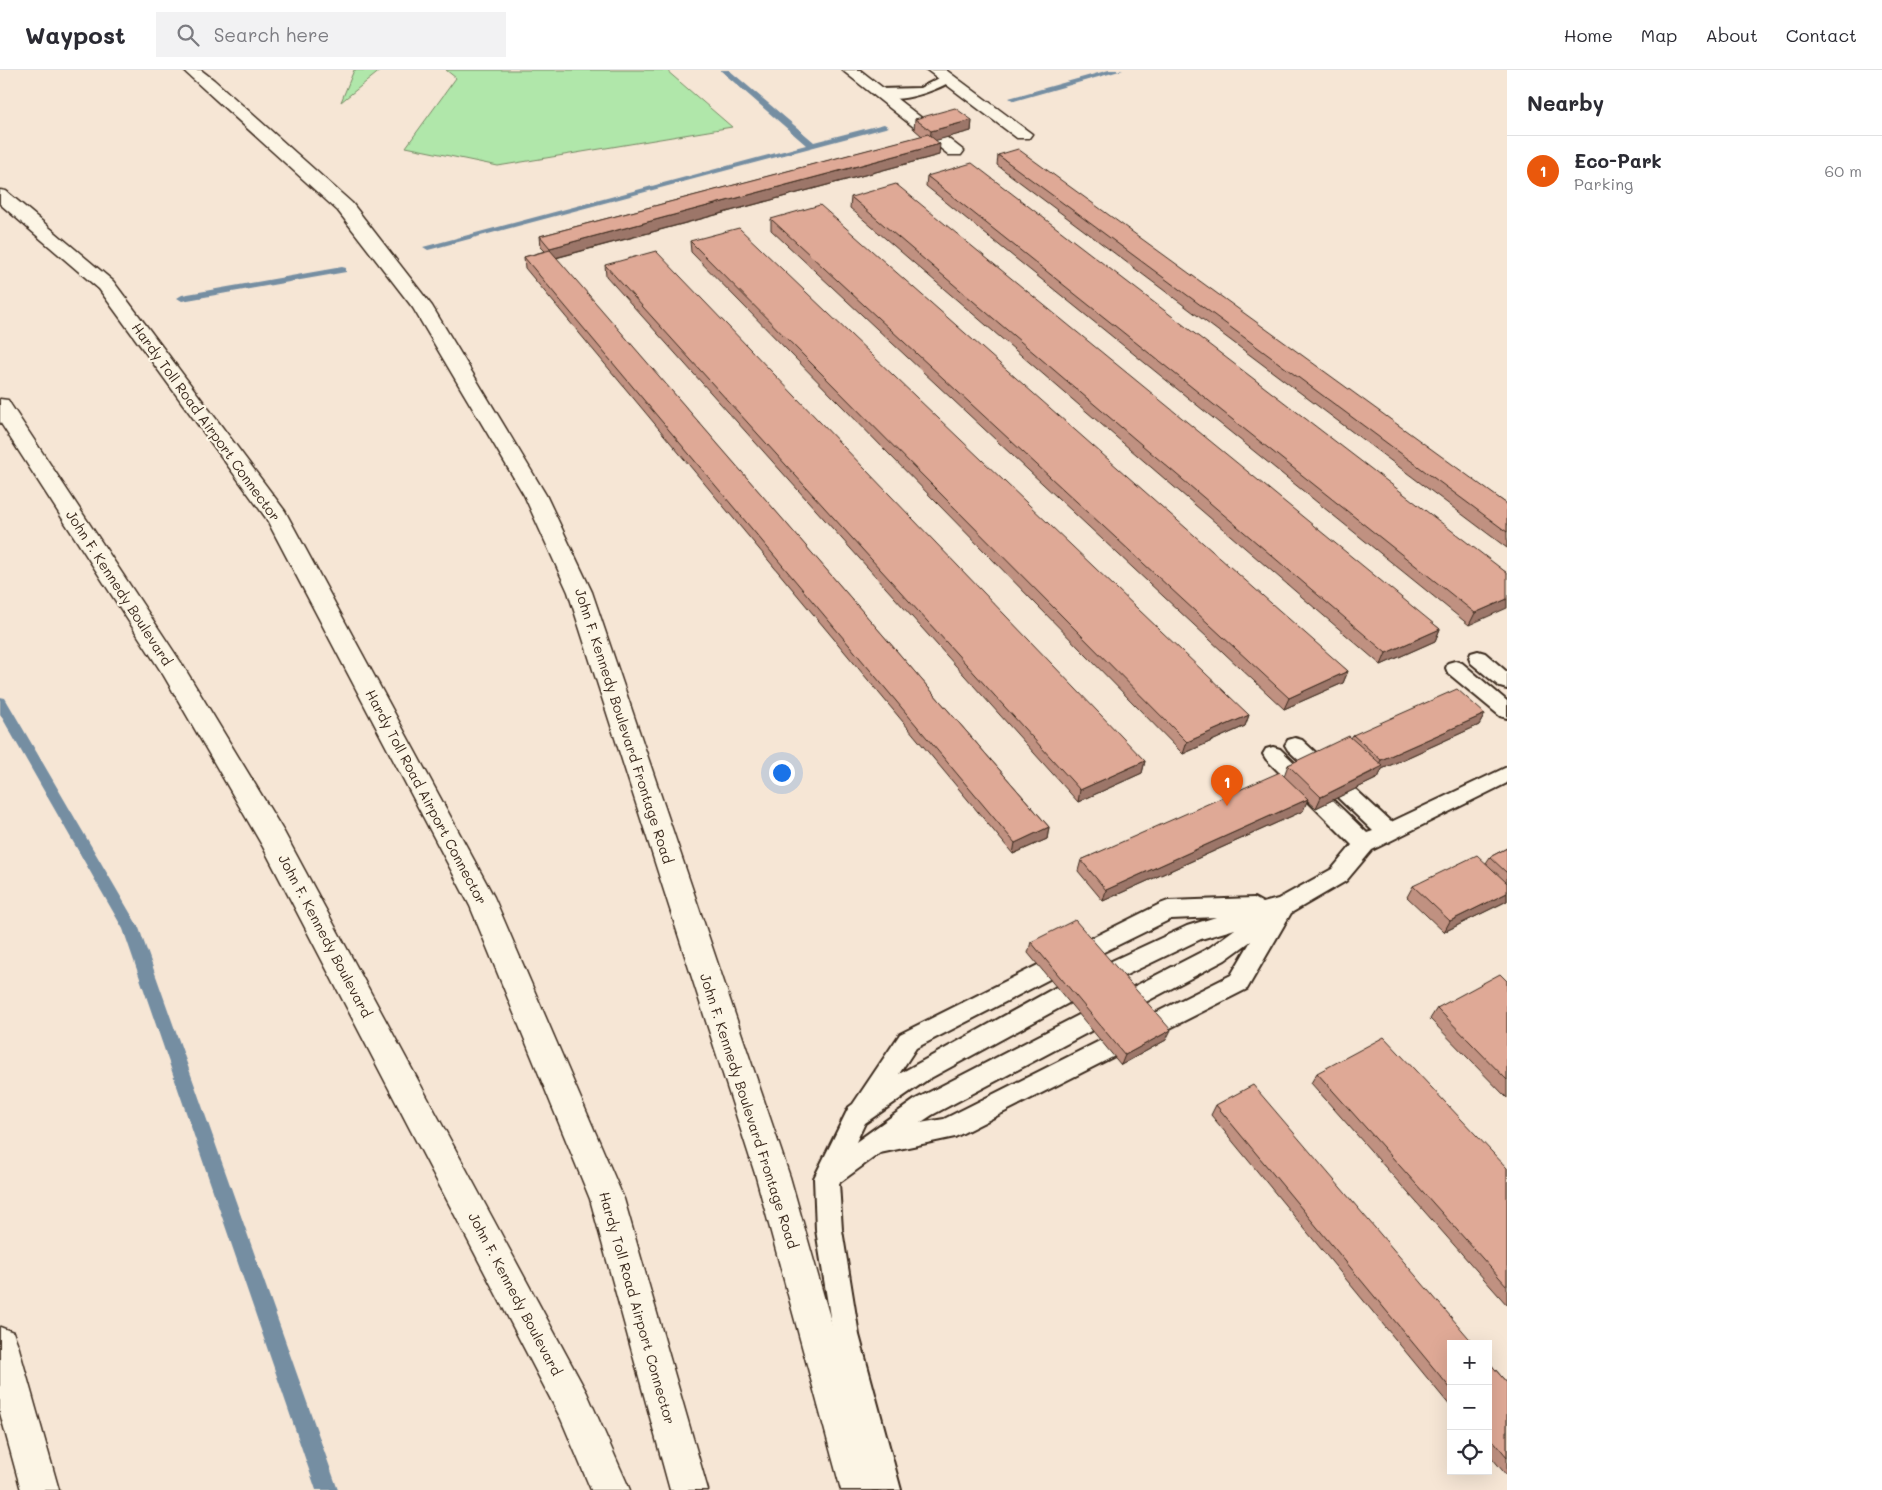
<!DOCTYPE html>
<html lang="en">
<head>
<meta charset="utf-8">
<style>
	body { margin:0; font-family:Mali,sans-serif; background:#f2f2f3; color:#2b2b33 }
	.controls { position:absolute; right:15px; bottom:15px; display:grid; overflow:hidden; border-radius:0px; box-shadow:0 5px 20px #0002 }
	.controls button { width:45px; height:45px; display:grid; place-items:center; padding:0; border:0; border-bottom:1px solid #e1e1e2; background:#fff; color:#2b2b33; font:25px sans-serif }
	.you { position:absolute; left:781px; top:702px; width:18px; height:18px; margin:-12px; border:4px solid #fff; border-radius:50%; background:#1a73e8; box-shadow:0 0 0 8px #1a73e833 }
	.badge { display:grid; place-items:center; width:32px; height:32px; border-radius:50%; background:#ea580c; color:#fff; font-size:16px; font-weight:700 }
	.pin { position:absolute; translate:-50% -41px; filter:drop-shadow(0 1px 2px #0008) }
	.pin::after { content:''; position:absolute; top:26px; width:18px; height:15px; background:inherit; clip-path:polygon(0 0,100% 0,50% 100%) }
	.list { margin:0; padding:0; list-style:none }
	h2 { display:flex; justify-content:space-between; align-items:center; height:65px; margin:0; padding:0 20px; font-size:21px }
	h2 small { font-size:16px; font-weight:400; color:#7c7c81 }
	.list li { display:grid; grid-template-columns:32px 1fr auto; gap:15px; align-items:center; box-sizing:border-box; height:70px; padding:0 20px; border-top:1px solid #e1e1e2 }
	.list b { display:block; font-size:19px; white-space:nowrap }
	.list p { margin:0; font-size:16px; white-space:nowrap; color:#7c7c81 }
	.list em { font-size:16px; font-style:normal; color:#7c7c81 }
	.icon { flex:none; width:28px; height:28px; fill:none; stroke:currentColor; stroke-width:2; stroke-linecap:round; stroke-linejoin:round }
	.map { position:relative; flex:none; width:1507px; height:1420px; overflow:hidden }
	header { display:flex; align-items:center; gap:30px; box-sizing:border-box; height:70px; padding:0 25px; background:#fff; border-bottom:1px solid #e1e1e2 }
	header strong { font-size:24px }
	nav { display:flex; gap:28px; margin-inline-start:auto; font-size:18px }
	.search { width:350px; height:45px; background:#f2f2f3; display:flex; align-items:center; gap:12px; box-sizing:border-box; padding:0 18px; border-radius:0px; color:#7c7c81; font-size:19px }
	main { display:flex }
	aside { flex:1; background:#fff }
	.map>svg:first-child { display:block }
	.green { fill:#b0e7aa; stroke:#768864 }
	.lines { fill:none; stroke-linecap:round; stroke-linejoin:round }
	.stream { fill:#758ea2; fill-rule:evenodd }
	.service-casing { stroke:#3b2a1e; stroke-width:4 }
	.minor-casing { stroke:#3b2a1e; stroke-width:3 }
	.tertiary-casing { stroke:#3b2a1e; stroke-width:3 }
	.trunk-casing { stroke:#3b2a1e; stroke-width:3 }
	.motorway-casing { stroke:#3b2a1e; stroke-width:3 }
	.service { fill:#fcf5e5; fill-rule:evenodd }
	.minor { fill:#fcf5e5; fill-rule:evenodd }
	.tertiary { fill:#fcf5e5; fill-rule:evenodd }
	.trunk { fill:#fcf5e5; fill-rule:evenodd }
	.motorway { fill:#fcf5e5; fill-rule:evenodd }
	.wall { fill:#c09181; stroke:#3b2a1e }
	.shaded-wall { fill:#9c7669; stroke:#3b2a1e }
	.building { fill:#dfa996; stroke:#3b2a1e }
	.labels { text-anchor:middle; stroke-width:4.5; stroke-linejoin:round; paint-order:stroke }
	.street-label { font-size:14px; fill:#3b2a1e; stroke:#fcf5e5 }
</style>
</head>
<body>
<header>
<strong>Waypost</strong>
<div class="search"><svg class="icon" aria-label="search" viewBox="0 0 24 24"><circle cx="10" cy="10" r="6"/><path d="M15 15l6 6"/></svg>Search here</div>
<nav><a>Home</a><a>Map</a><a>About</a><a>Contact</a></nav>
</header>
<main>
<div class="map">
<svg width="1507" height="1420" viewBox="0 0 1507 1420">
	<rect width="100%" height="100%" fill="#f6e6d5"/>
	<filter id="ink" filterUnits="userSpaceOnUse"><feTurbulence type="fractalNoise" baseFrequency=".02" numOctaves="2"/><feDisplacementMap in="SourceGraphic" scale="10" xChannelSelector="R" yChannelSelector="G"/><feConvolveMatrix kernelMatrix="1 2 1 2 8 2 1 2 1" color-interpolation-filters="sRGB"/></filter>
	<g filter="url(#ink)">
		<path class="green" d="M354,0H381L341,32Z
			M446,0H666L732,57L498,96L406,77L456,8Z"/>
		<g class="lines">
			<path class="stream" d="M720,0H729L814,72L884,54L889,57L432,179L428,180L423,177L806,75Z
				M1109,0H1123L1014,31L1009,28Z
				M342,197L346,198V202L182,231L177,228L182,225Z
				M0,627L5,628L139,858L338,1420H316L123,859L0,644Z"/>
			<defs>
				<path id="service" d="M947,4L951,5V11C937,21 888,38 874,23L880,19L920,18Z
					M1478,581L1485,583L1507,602V619L1500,617L1471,593L1469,588L1471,583Z
					M1455,591L1462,593L1507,631V648L1500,646L1448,603L1446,598L1448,593Z
					M1295,668L1302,670L1391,752L1507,697V713L1372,780L1346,811L1291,843L1247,919L955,1067L880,1083L839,1113L842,1160L859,1265L901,1420H873L833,1265L816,1160L814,1108L849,1037L853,1034L900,964L1160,834L1168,831L1254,828L1263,833L1278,829L1332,799L1352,775L1266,689L1263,684L1266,679L1273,677L1280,679L1367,763L1373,761L1288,680L1285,675L1288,670ZM1216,847L1187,856L1060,915L899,1004L916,978L1063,902L1171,849ZM1235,859L1209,878L916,1029L856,1072L865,1053L927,1010L1076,929L1201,869ZM1251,871L1231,905L944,1049L920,1053L932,1045L1225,890Z"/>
				<path id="minor" d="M842,0H860L964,81L961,85H949Z
					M927,0H946L1032,64L1029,68H1017Z"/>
				<path id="tertiary" d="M183,0H201L214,10L352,133L432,236L546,425L592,522L790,1107L879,1420H841L756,1107L568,522L524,425L413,238L338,141Z"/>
				<path id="trunk" d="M0,329L8,330L11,335L182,594L284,762L587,1323L630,1420H591L561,1349L263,777L164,606L0,352Z
					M0,1257L13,1262L18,1275L59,1420H21L0,1343Z"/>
				<path id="motorway" d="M0,120L6,121L113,211L285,441L494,827L624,1129L708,1420H670L590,1129L470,836L266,448L99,219L0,134Z"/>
			</defs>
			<use href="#service" class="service-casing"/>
			<use href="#minor" class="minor-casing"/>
			<use href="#tertiary" class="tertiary-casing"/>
			<use href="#trunk" class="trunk-casing"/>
			<use href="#motorway" class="motorway-casing"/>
			<use href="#service" class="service"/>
			<use href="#minor" class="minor"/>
			<use href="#tertiary" class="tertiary"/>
			<use href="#trunk" class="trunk"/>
			<use href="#motorway" class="motorway"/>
		</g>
		<path class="wall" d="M915,49L972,50L971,61L935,70L939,85L556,188L1049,757L1047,769L1013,784L525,198L524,187L545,181L541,177L540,166L922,66L914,59Z
			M998,85L1507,434V478L997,95Z
			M927,106L1507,503L1469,555L926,116Z
			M851,127L1440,559L1435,571L1381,595L850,138Z
			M771,149L1348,601L1343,613L1284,639L771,160Z
			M690,171L1249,645L1245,656L1183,684L691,182Z
			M605,195L1145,691L1142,703L1078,732L606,206Z
			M1485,644L1479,655L1382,699L1378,708L1316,738L1307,730L1303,741L1103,831L1078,801L1081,790L1284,706L1288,695L1351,668L1353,665Z
			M1507,778V831L1444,862L1407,827L1413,816L1486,793L1490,787Z
			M1031,872L1166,970L1121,995L1028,883Z
			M1507,911V1028L1430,949L1437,938Z
			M1317,1003L1507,1098V1235L1311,1013Z
			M1216,1035L1451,1274V1337L1211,1045Z
			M1488,1291L1507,1313V1406L1488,1383Z"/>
		<path class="shaded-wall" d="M972,50L971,61L930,72L931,61Z
			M940,74L939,85L551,189L550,178Z
			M1507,529V538L1469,555L1475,543Z
			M1440,559L1435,571L1381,595L1386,583Z
			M1348,601L1343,613L1284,639L1289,628Z
			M1485,644L1479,655L1382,699L1378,708L1316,738L1321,727L1376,700L1381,690Z
			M1249,645L1245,656L1183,684L1187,672Z
			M1145,691L1142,703L1078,732L1080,720Z
			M1308,729L1303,741L1103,831L1106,820Z
			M1049,757L1047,769L1013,784L1015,773Z
			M1507,823V831L1444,862L1450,851Z
			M1171,960L1166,970L1121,995L1125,985Z"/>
		<path class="building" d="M955,38L972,50L931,61L915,49Z
			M928,64L940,74L550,178L540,166Z
			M1018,79L1507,434V462L998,85Z
			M972,93L1507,503V529L1475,543L927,106Z
			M896,114L1440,559L1386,583L851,127Z
			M820,135L1348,601L1289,628L771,149Z
			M739,158L1249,645L1187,672L690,171Z
			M550,180L1049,757L1015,773L524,187Z
			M656,181L1145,691L1080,720L605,195Z
			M1457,619L1485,644L1381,690L1353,665Z
			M1349,666L1383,696L1321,727L1288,695Z
			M1280,702L1308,729L1106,820L1081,790Z
			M1507,778V803L1490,787Z
			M1477,785L1507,813V823L1450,851L1413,816Z
			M1075,850L1171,960L1125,985L1031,872Z
			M1500,904L1507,911V1010L1437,938Z
			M1384,967L1507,1098V1216L1317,1003Z
			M1253,1015L1474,1274H1451V1319L1216,1035Z
			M1488,1291L1507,1313V1387L1488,1364Z"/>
	</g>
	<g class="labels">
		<g class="street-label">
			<text transform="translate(206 352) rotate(54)" y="5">Hardy Toll Road Airport Connector</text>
			<text transform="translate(119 518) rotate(57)" y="5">John F. Kennedy Boulevard</text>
			<text transform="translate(624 656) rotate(72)" y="5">John F. Kennedy Boulevard Frontage Road</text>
			<text transform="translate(426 727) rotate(62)" y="5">Hardy Toll Road Airport Connector</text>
			<text transform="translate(325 866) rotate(62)" y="5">John F. Kennedy Boulevard</text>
			<text transform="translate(749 1041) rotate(72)" y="5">John F. Kennedy Boulevard Frontage Road</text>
			<text transform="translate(515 1224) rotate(62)" y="5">John F. Kennedy Boulevard</text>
			<text transform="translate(637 1238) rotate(74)" y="5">Hardy Toll Road Airport Connector</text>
		</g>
	</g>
</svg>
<div class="controls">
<button>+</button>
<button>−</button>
<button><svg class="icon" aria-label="locate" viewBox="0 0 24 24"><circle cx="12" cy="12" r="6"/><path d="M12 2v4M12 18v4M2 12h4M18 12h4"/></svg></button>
</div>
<div class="you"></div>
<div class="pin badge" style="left:1227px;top:736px">1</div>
</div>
<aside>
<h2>Nearby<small></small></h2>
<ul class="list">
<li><span class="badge">1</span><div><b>Eco-Park</b><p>Parking</p></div><em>60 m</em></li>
</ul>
</aside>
</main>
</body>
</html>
